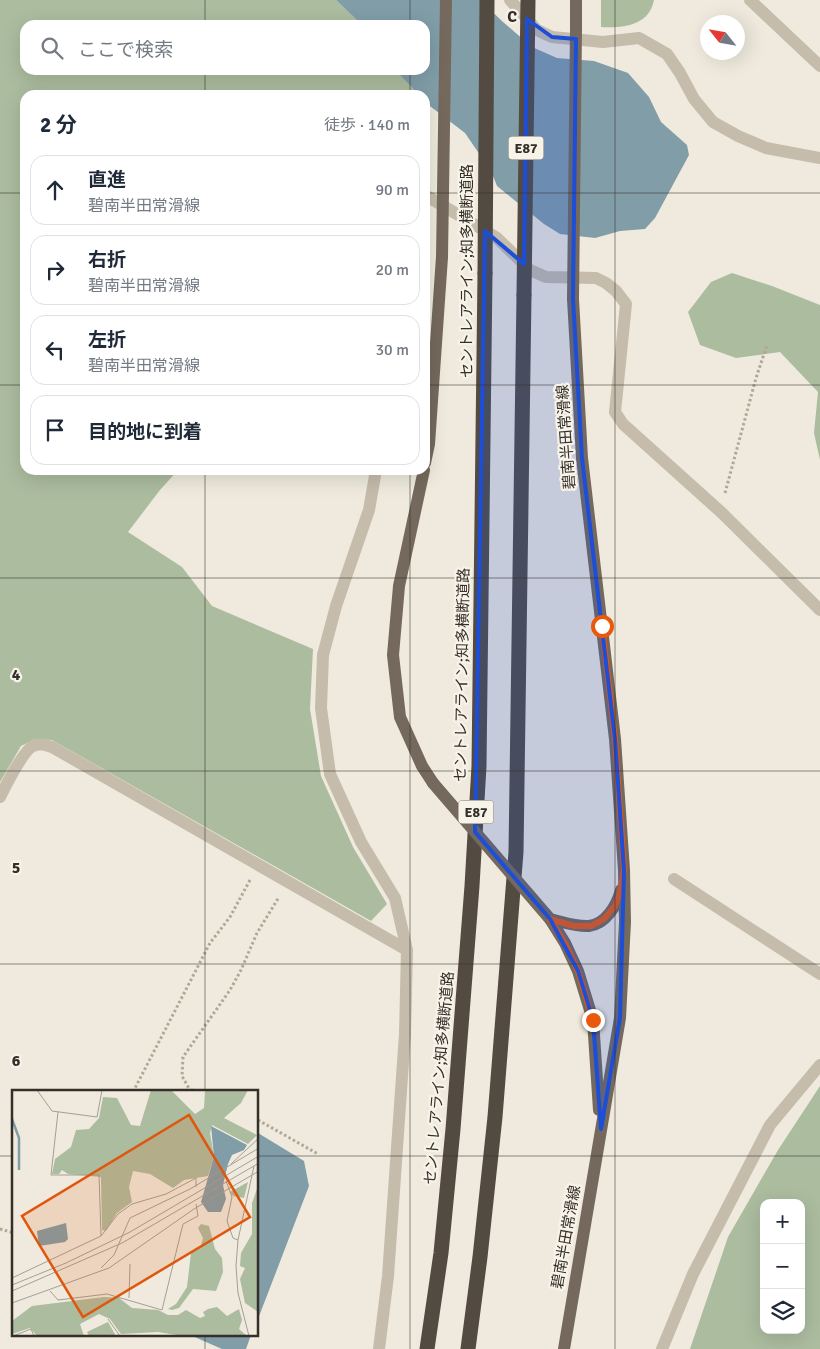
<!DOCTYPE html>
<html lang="ja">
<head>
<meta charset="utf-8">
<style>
	body { margin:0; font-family:Signika,"Noto Sans JP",sans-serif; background:#f2f2f3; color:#1f2937 }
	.controls { position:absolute; right:15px; bottom:15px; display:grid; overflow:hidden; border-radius:10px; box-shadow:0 5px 20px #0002 }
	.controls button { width:45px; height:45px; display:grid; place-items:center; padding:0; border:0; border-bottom:1px solid #e0e1e3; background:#fff; color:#1f2937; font:25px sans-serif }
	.compass { position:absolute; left:700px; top:15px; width:45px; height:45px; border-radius:50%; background:#fff; box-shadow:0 5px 20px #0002; rotate:301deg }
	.stop { position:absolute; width:15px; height:15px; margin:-11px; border:4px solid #ea580c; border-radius:50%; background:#fff }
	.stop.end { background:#ea580c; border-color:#fff; box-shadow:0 1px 5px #0008 }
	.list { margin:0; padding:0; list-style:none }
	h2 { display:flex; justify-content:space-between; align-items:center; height:65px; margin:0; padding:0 20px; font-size:21px }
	h2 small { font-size:16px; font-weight:400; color:#747a83 }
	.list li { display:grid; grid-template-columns:32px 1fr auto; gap:15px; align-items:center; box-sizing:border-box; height:70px; margin:0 10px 10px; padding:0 10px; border:1px solid #e0e1e3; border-radius:15px }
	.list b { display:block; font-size:19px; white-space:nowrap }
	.list p { margin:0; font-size:16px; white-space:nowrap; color:#747a83 }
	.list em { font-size:16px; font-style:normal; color:#747a83 }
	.icon { flex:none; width:28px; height:28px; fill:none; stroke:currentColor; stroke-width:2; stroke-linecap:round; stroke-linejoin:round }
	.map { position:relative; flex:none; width:820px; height:1349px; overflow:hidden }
	.search { position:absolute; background:#fff; box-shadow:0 5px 20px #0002; left:20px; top:20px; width:410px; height:55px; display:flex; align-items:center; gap:12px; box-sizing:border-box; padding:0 18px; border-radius:15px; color:#747a83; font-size:19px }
	.panel { position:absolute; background:#fff; box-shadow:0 5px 20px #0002; left:20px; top:90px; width:410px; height:385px; border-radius:15px }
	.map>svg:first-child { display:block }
	.green { fill:#acbc9f; fill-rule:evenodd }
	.water { fill:#809da8 }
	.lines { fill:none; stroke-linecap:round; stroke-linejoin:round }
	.path { stroke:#b1a795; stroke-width:3; stroke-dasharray:2.5 2.5; stroke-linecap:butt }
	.minor { stroke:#c5bcab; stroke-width:12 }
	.major { stroke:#74695c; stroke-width:12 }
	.highway { stroke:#534b41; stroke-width:15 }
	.major-bridge { stroke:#74695c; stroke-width:12 }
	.highway-bridge { stroke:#534b41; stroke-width:15 }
	.route { stroke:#ea580c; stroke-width:6 }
	.marked { fill:#1d4ed8; fill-opacity:0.2; stroke:#1d4ed8; stroke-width:4; stroke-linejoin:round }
	.grid { fill:none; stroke:#342f29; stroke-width:1; stroke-opacity:0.55 }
	.labels { text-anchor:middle; stroke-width:4.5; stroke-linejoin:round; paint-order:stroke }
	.shield { fill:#f7f3e9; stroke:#6e6a63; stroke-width:1 }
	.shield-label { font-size:14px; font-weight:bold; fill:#342f29 }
	.street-label { font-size:15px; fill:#342f29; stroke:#f7f3e9 }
	.inset-river { fill:none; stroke:#809da8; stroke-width:2.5 }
	.inset-road { fill:none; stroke:#a49f95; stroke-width:1 }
	.view { fill:#df570d; fill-opacity:0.15; stroke:#df570d; stroke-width:2.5 }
	.inset-edge { fill:none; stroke:#342f29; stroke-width:2.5 }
	.grid-label { font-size:16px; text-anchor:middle; font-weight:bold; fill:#342f29; stroke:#f7f3e9; stroke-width:4.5; stroke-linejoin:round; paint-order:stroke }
</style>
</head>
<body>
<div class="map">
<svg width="820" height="1349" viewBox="0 0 820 1349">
	<rect width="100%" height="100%" fill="#efeadd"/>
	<path class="green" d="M0,0H336L362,25H25V70H395L419,95H25V470H178L160,490L128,532L182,567L212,606L313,649L310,709L321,776L353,847L387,904L371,921L52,740L35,739L21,746L0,782Z
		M601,0H654C649,26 623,28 601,27Z
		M732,273L772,286L820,305V460L814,433L818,392L780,352L736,358L700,345L688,312L711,282Z
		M820,1086V1349H690L728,1237L778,1150ZM764,1203H801V1330H764Z"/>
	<path class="water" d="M336,0H480L503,22L532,47L557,58L594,61L628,73L649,97L661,122L687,145L689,155L655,218L645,229L620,231L595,238L560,234L544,224L497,186L491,171L465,133L426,103L425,95H419L395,70H425V25H362Z
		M258,1133L304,1161L309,1186L258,1319Z
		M190,1335H251L246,1349H222Z"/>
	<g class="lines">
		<path class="path" d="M725,493L756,378L767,345
			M191,1090L200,1092
			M133,1092L210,943L230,917L250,880
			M191,1092L182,1076L183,1057L230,990L241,970L257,933L279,897
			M258,1120L318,1154
			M0,1229L14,1233"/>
		<path class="minor" d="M510,0L537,30L552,37L603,42L639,38L667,54L680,73L694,99L713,122L738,136L766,148L820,158
			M750,0L820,66
			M425,195L497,238L530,270L546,277L596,278L606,283L616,291L626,304L615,412L623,424L722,513L820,610
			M376,470L369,510L336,606L323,655L321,708L330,774L361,842L395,898L407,950L405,1034L388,1276L379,1349
			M0,797C6,785 23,751 33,746C40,743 46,745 52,747L407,950
			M674,879L820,974
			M662,1349L693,1274L770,1125L820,1065"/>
		<path class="major" d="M576,29V0
			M425,463L429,444L442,257
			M424,470L399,586L393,655L400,717L422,766L433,783
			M550,919L565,943L578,971L593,1020L599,1110
			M550,919C563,922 576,927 589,926C606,924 617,905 621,890
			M564,1349L620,1018L625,922L624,870L615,739L582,458L573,299"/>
		<path class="highway" d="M427,1349L441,1253L453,1129L472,886L479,766L485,273
			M468,1349L480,1257L495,1117L516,852L524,295"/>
		<path class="major-bridge" d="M442,257L446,0
			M573,299L576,29
			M433,783L550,919"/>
		<path class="highway-bridge" d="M485,273L487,0
			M524,295L528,0"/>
	</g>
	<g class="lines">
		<path class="route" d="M593,1020L578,971L565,943L550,919L574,926H591L604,919L615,906L620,892L624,870L615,740L602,626"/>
	</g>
	<path class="marked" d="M527,19L552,37L576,39L573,299L582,458L615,739L624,870L620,1018L601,1129L593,1020L578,971L550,919L475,832L485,231L524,264Z"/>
	<path class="grid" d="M205,0V25M410,0V25M615,0V1349M205,70V95M410,70V95M0,193H25M425,193H820M0,385H25M425,385H820M205,470V1092M410,470V1349M0,578H820M0,771H820M0,964H820M0,1156H14M258,1156H820M205,1335V1349"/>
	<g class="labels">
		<g class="shield">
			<rect x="508.5" y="136.5" width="35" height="23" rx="4"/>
			<rect x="458.5" y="800.5" width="35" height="23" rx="4"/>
		</g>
		<g class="shield-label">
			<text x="526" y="153">E87</text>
			<text x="476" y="817">E87</text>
		</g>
		<g class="street-label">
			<text transform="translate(467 271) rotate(-90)" y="5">セントレアライン;知多横断道路</text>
			<text transform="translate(566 437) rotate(-94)" y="5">碧南半田常滑線</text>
			<text transform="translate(462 675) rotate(-89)" y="5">セントレアライン;知多横断道路</text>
			<text transform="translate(439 1078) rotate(-85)" y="5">セントレアライン;知多横断道路</text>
			<text transform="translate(566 1237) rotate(-80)" y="5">碧南半田常滑線</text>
		</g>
	</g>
	<g transform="translate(12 1090)">
		<rect width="246" height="246" fill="#efeadd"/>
		<path d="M139,0H159L183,24L192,18L193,0H236L229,13L212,28L245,45L236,54L200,35L198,43L202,67L196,86L172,90L161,98L138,84L121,81L117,97L120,112L105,123L94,141L90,140L89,87L56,84L50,80L47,84H40L43,69L59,57L64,40L77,39L87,28L91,7L105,8L119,35L128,36ZM236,92L232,108L221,106L218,102ZM246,96L247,222H246L233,213L228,189L233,178L228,176L229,163L240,144V113ZM189,134L197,136L203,159L210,168L211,182L204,201L181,199L167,218L160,220L156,219L164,214L175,197L179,163L189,156L191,148L186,138ZM92,207L107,208L120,218L146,220L156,225H166L174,220L188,228L193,226L191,222L196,219L205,217L215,226L227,219L230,230L227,239L235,246H171L146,242L109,244L98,229L87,224L68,234L72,246H25L18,238L0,244V231L20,216ZM96,232L104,246H77L75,242Z" fill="#acbc9f"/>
		<path d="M199,36L235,55L232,60L220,65L216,74L211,95L214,109L209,122H196L189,112L202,67ZM54,133L56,149L53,152L27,156L25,141Z" fill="#809da8"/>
		<path class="inset-river" d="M0,29L7,48V80"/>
		<path class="inset-road" d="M25,0L40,21L85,27L90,0M46,22L39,85H87L89,146M219,74L247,48M214,91L220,107L215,131L221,148L226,150M89,178L102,165L118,128L178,99L247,58M0,188L89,146L106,124L120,114L154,104L184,88V97M0,195L54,173L118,142L247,66M0,201L110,153L247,73M38,201L46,210L95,204L150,220L171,134L186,126L184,114M117,208L118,174M0,213L97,178L182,119L247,81M96,229L108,246M1,246L19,239L22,246M237,246L226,203L224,176L226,150L242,76"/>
		<path class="view" d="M177,25L238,127L71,227L10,126Z"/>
		<rect width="246" height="246" class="inset-edge"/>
	</g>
	<g class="grid-label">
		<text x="512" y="22">C</text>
		<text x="16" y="680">4</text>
		<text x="16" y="873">5</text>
		<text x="16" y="1066">6</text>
	</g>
</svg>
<div class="controls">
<button>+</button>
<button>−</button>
<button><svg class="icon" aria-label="layers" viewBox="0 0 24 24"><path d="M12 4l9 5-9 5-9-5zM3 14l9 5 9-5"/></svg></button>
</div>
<svg class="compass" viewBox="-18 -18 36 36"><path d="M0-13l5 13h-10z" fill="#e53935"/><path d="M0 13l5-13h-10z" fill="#747a83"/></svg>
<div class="stop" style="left:602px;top:626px"></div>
<div class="stop end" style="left:593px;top:1020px"></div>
<div class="search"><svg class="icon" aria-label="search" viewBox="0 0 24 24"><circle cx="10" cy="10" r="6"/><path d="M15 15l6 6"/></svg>ここで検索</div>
<section class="panel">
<h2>2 分<small>徒歩 · 140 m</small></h2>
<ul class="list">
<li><svg class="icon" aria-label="ahead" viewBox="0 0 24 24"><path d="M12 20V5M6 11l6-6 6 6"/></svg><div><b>直進</b><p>碧南半田常滑線</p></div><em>90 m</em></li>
<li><svg class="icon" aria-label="right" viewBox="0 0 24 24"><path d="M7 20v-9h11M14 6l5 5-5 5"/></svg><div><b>右折</b><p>碧南半田常滑線</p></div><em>20 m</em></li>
<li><svg class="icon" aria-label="left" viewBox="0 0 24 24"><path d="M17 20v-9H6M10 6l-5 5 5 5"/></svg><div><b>左折</b><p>碧南半田常滑線</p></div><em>30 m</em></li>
<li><svg class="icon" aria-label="arrive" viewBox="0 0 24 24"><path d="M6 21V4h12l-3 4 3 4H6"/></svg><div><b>目的地に到着</b></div></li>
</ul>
</section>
</div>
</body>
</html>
